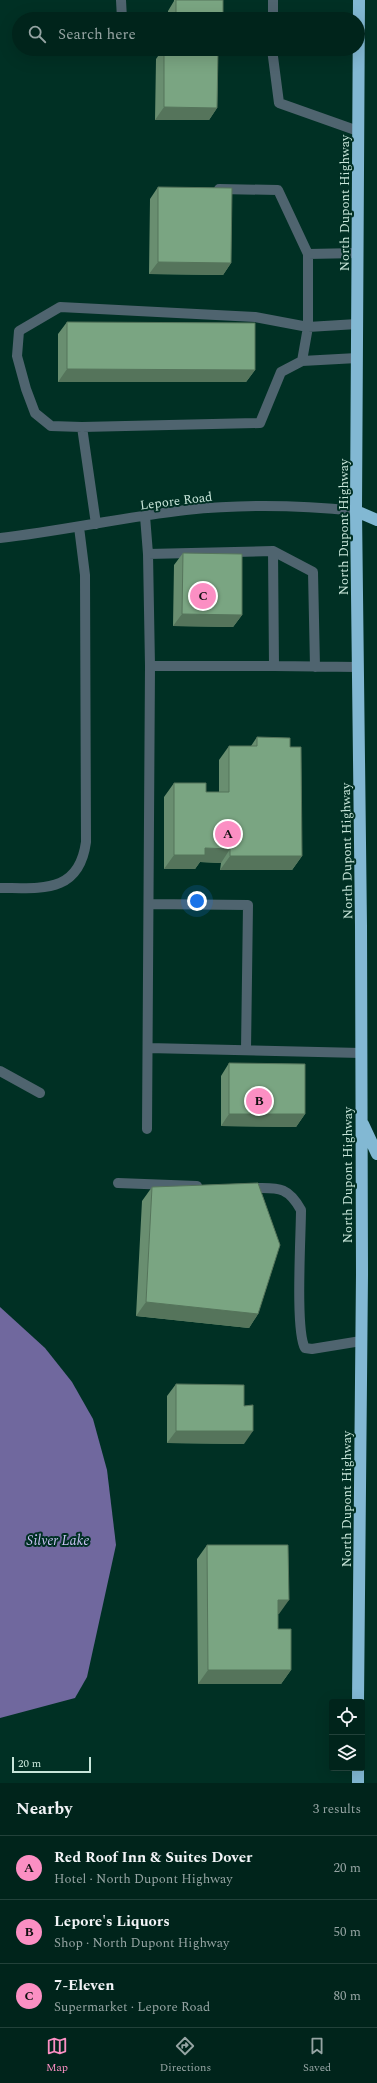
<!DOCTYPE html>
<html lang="en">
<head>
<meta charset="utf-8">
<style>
	body { margin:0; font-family:Spectral,serif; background:#0a2c24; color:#f1f3f6 }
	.controls { position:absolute; right:12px; bottom:12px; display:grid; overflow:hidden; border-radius:4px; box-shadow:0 4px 16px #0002 }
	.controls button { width:36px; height:36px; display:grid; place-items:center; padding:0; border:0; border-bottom:1px solid #22413a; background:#00241b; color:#f1f3f6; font:20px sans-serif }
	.scale { position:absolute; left:12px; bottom:10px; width:79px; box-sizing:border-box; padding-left:4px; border:2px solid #c8e6da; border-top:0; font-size:11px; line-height:14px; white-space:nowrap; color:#c8e6da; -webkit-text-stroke:3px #003024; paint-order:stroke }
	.you { position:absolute; left:197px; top:901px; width:14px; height:14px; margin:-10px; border:3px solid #fff; border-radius:50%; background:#1a73e8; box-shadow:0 0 0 6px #1a73e833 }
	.badge { display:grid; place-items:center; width:26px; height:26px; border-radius:50%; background:#fb8fc3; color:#111; font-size:13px; font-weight:700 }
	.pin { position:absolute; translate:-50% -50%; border:2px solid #fff; box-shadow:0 1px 4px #0006 }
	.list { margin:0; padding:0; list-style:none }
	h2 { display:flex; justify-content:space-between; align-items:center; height:52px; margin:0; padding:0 16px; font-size:17px }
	h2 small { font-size:13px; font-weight:400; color:#95a4a3 }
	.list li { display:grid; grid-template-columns:26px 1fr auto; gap:12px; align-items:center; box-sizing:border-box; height:64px; padding:0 16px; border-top:1px solid #22413a }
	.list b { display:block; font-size:15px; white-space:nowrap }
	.list p { margin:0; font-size:13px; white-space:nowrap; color:#95a4a3 }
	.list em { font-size:13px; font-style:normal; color:#95a4a3 }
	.icon { flex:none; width:22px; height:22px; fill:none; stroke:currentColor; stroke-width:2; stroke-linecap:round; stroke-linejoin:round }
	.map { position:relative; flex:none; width:377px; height:1783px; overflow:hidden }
	.search { position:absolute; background:#00241b; box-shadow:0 4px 16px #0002; left:12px; right:12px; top:12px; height:44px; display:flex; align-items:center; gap:10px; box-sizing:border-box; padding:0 14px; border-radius:22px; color:#95a4a3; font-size:15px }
	.sheet { height:244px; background:#00241b }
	nav { display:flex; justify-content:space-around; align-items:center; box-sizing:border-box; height:56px; border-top:1px solid #22413a; background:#00241b; font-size:11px; color:#95a4a3 }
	nav a { display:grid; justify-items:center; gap:2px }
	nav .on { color:#fb8fc3 }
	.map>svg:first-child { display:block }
	.water { fill:#70689e }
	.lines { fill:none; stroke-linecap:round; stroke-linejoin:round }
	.minor { stroke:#4f646f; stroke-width:10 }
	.highway { stroke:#82b8d3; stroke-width:12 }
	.wall { fill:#698e70 }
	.shaded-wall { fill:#55745b }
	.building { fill:#7aa582; stroke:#55745b }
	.labels { text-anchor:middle; stroke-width:4; stroke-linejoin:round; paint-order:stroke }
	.street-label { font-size:13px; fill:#c8e6da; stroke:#003024 }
	.water-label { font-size:14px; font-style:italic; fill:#c7c1f2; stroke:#003024 }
</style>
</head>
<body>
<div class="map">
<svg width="377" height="1783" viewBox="0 0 377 1783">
	<rect width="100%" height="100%" fill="#003024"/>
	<path class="water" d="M0,1307L45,1348L72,1382L93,1419L107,1470L116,1545L87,1677L75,1698L0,1718Z"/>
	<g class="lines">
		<path class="minor" d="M121,0L122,19
			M273,19V0
			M272,49L279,103L358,131
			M219,189L278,190L308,254
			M302,361L357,358
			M82,427L260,423L281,372L302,361L308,327V254L358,253
			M145,516L148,554
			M96,524L82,427L51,426L35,413L26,389L17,356L19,331L60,307L255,317L308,327L357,324
			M0,538C62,531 124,517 186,510C243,504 299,505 356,511
			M273,551L313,572L315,667
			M274,666H150L148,554L273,551L274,666L358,667
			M0,888C41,888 79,894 86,842L85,575L79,527
			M149,904L248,905L246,1050
			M148,1048L361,1053
			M0,1071L40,1093
			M147,1129L150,666
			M118,1183L197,1186
			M247,1188C275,1189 286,1183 301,1210C301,1235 295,1331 305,1348L312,1349L361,1341"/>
		<path class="highway" d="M356,511L377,520
			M363,1124L377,1154
			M358,1702L362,1274L361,925L356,511L359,0
			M358,1783V1768"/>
	</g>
	<path class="wall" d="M174,0H223V19H168V11L174,1Z
		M163,49H218L217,108L209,120H155L156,59Z
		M158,187L231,263L223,275L149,274L150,199Z
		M67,322L255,370L246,382H58V334Z
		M183,553L242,615L233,627L173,626L174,565Z
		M257,737L290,747L302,856L292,870H220L221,863L200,862L195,869H164V797L174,783L206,792H219V760L229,746H251Z
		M229,1063L305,1114L296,1127L221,1126V1076Z
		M152,1187L258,1314L249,1328L136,1316L142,1201Z
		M176,1384L244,1406V1444L167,1443V1396Z
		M207,1545L279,1614H278V1629L291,1670L281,1684H198L197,1559Z"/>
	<path class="shaded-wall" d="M164,107L217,108L209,120H155Z
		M158,262L231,263L223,275L149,274Z
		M67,369L255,370L246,382H58Z
		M182,614L242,615L233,627L173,626Z
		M205,848L230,849L221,863L200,862L195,869H164L174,855Z
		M230,856H302L292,870H220Z
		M229,1114H305L296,1127L221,1126Z
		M146,1302L258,1314L249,1328L136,1316Z
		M176,1431H253L244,1444L167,1443Z
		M278,1600H289L279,1614H268Z
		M208,1670H291L281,1684H198Z"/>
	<path class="building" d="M176,0H223V19H176Z
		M164,49H218L217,108L164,107Z
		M158,187L232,188L231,263L158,262Z
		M67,322L255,323V370L67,369Z
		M183,553L242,554V615L182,614Z
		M257,737L290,738V747H301L302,856H230V849L205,848V855H174V783H206V792H229V746H257Z
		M229,1063L305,1064V1114H229Z
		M258,1183L280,1245L258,1314L146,1302L152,1187Z
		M176,1384L244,1385V1406L253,1405V1431H176Z
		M207,1545H288L289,1600H278V1629H291V1670H208Z"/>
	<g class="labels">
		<g class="street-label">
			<text transform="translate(344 203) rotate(-90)" y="5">North Dupont Highway</text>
			<text transform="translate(176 500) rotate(-7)" y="5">Lepore Road</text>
			<text transform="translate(343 527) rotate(-90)" y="5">North Dupont Highway</text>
			<text transform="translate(346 851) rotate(-91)" y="5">North Dupont Highway</text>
			<text transform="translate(347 1175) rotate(-90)" y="5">North Dupont Highway</text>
			<text transform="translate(346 1499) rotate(-90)" y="5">North Dupont Highway</text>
		</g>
		<g class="water-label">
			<text x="58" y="1545">Silver Lake</text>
		</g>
	</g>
</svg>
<div class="controls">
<button><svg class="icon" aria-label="locate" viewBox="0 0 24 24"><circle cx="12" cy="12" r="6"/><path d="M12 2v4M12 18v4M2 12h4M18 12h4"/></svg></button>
<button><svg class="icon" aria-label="layers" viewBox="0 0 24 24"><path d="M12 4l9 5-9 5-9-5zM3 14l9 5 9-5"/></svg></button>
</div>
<div class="scale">20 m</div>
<div class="you"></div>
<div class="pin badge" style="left:228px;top:834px">A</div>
<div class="pin badge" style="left:259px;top:1101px">B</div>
<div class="pin badge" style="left:203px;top:596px">C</div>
<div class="search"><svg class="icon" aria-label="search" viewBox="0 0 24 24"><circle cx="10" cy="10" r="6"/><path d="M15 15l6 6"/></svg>Search here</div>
</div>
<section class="sheet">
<h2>Nearby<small>3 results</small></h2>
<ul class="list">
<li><span class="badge">A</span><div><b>Red Roof Inn &amp; Suites Dover</b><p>Hotel · North Dupont Highway</p></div><em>20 m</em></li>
<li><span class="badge">B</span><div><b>Lepore's Liquors</b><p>Shop · North Dupont Highway</p></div><em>50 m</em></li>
<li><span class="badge">C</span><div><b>7-Eleven</b><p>Supermarket · Lepore Road</p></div><em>80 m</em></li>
</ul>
</section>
<nav>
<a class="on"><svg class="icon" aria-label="map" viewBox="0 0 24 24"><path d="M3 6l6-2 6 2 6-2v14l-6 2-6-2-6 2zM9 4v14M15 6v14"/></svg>Map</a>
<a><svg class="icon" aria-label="directions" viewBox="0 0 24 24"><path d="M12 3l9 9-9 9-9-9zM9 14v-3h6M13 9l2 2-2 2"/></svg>Directions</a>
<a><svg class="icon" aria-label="saved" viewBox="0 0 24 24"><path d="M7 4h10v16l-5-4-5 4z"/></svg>Saved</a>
</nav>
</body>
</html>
